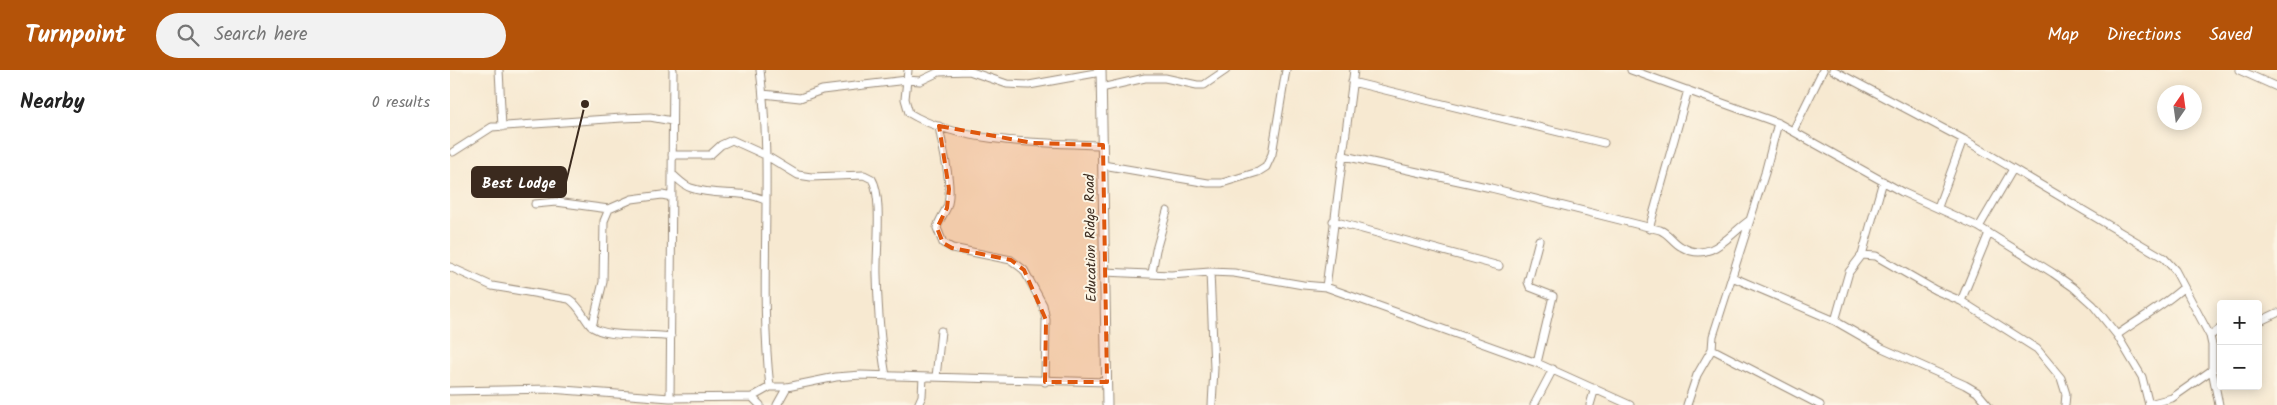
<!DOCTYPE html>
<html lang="en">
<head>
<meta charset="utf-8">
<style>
	body { margin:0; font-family:Kalam,sans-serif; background:#f2f2f2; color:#222 }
	.controls { position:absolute; right:15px; bottom:15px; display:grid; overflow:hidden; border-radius:5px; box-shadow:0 2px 12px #0003 }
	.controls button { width:45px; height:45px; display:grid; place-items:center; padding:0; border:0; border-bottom:1px solid #e0e0e0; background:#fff; color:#222; font:25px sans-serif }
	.compass { position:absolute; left:1707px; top:15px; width:45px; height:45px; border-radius:50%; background:#fff; box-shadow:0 2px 12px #0003; rotate:13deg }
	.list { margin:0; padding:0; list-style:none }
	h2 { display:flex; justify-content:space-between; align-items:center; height:65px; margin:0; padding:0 20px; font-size:21px }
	h2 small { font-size:16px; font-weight:400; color:#767676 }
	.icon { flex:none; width:28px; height:28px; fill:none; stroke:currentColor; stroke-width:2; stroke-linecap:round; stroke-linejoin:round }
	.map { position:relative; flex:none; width:1827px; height:335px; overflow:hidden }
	header { display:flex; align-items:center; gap:30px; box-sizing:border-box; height:70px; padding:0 25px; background:#b45309; color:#fff }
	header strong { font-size:24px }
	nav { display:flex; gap:28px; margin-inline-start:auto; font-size:18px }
	.search { width:350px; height:45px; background:#f2f2f2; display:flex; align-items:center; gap:12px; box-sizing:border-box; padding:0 18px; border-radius:28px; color:#767676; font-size:19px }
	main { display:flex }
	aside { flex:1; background:#fff }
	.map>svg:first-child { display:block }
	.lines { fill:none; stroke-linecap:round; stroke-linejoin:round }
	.street-casing { stroke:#998a78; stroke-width:9 }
	.secondary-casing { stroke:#998a78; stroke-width:11 }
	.street { stroke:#fff; stroke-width:7 }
	.secondary { stroke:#fff; stroke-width:9 }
	.marked { fill:#df570d; fill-opacity:0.2; stroke:#df570d; stroke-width:4; stroke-dasharray:10 6; stroke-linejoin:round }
	.labels { text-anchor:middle; stroke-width:4; stroke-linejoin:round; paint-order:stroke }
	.street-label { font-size:14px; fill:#3b2a1e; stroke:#fcf5e5 }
	.leader { fill:none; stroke:#3b2a1e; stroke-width:2 }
	.callout-dot { fill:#3b2a1e; stroke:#fcf5e5; stroke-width:2 }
	.callout { fill:#3b2a1e; stroke:#3b2a1e; stroke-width:2 }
	.callout-label { font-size:15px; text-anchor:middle; font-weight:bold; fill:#fff }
</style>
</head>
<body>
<header>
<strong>Turnpoint</strong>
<div class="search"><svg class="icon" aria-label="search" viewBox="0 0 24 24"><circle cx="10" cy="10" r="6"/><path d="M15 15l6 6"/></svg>Search here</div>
<nav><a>Map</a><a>Directions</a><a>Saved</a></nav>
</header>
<main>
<aside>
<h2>Nearby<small>0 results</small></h2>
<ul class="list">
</ul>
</aside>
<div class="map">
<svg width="1827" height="335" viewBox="0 0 1827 335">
	<rect width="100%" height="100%" fill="#fcf5e5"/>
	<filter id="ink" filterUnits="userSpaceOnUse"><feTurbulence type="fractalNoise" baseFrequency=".02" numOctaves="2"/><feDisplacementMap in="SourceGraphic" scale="10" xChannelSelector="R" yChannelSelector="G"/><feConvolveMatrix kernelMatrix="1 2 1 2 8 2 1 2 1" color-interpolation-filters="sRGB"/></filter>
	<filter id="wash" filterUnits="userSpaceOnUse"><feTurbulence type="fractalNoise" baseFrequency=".0096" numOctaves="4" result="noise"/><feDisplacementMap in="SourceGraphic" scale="20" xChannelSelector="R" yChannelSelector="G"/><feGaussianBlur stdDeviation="1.12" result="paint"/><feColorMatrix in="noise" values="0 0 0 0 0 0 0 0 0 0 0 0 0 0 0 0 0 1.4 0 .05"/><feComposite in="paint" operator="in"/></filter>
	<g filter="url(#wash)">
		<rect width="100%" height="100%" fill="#f7e9d1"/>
	</g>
	<g filter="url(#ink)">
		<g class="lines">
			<defs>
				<path id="street" d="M49,0L52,57
					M310,0C324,105 308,212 320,317
					M458,0L455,29L459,43C510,74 594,73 653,75
					M1181,0L1328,53L1452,122L1529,157L1603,203L1623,217L1643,235L1667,265L1692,307L1699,335
					M1383,0L1513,69L1714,188L1725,200L1734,217C1713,236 1689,249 1667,265
					M1789,0L1827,17
					M902,12L1154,73
					M651,18L695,8H715L747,15H754L776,0
					M313,24L350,28L372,20L397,17L457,10L470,11L489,2L519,1L557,14L579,15L651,2
					M489,56C492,77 504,118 497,137C494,144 489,150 487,158L493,173L502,178L561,190L574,200L593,235L596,250L595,312
					M1343,61L1373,0
					M3,82L42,57L172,48L200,47L222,51
					M222,85H260L271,75L282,70L315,85L348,105L361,107L414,105L422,109C433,127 426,182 427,205C428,239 430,272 436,306
					M894,86L1041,118L1210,160C1220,164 1223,173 1232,177C1261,194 1279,164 1300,150
					M653,95L758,113H772L808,102L816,97L822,84L836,0
					M222,104C228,109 234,116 241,118C266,127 291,119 315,130
					M85,134L106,132L159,139L182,129L212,125L222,127
					M1488,137L1513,69
					M883,151L1049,196
					M1529,157L1563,99
					M1199,159L1238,20
					M1412,185L1433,111
					M0,197L42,216L119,229C130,236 133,247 141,256C155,269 202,263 221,267
					M654,202L721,205L760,202L784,203L853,215L876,217L1087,293L1180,335
					M760,202L764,298L762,335
					M702,203L706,180L717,141
					M1282,207L1385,251L1432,278L1515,315L1527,322L1538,335
					M876,217L904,0
					M1734,217L1760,266
					M1511,231L1539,163
					M1385,251L1399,202L1412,185L1426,186L1485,220L1511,231L1587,279L1611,308L1616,324L1615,335
					M1808,252L1827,243
					M142,257L153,212L154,151L159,139
					M1262,279L1370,335
					M1087,293L1103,226L1080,217L1078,212L1089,170
					M1762,300L1769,335
					M486,307L491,261
					M0,321L100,319L220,328L302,327L320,317H337L386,307L411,305L657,312
					M302,327L310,335
					M220,328L223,0
					M1699,334L1722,328L1762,300V275L1760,266L1771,258
					M327,335L337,317
					M468,335L472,326L473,307
					M1084,335L1103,299
					M1140,335L1145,318
					M1237,335L1247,305L1262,279L1263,266L1315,103L1328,53"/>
				<path id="secondary" d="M651,0L657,335"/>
			</defs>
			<use href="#street" class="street-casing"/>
			<use href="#secondary" class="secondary-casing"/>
			<use href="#street" class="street"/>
			<use href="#secondary" class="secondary"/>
		</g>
	</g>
	<path class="marked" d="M489,56L583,73L653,75L657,312H595L596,250L574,200L561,190L502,178L493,173L487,158L497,138L499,119Z"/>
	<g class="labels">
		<g class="street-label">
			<text transform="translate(640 168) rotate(-91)" y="5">Education Ridge Road</text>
		</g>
	</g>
	<path class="leader" d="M135 34L116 112"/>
	<circle class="callout-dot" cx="135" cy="34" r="5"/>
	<rect class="callout" x="22" y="97" width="94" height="30" rx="5"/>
	<g class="callout-label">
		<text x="69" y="118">Best Lodge</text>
	</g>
</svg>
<div class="controls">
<button>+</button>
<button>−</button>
</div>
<svg class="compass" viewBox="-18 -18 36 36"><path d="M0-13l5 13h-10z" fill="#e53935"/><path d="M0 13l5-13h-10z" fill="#767676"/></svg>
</div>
</main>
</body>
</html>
